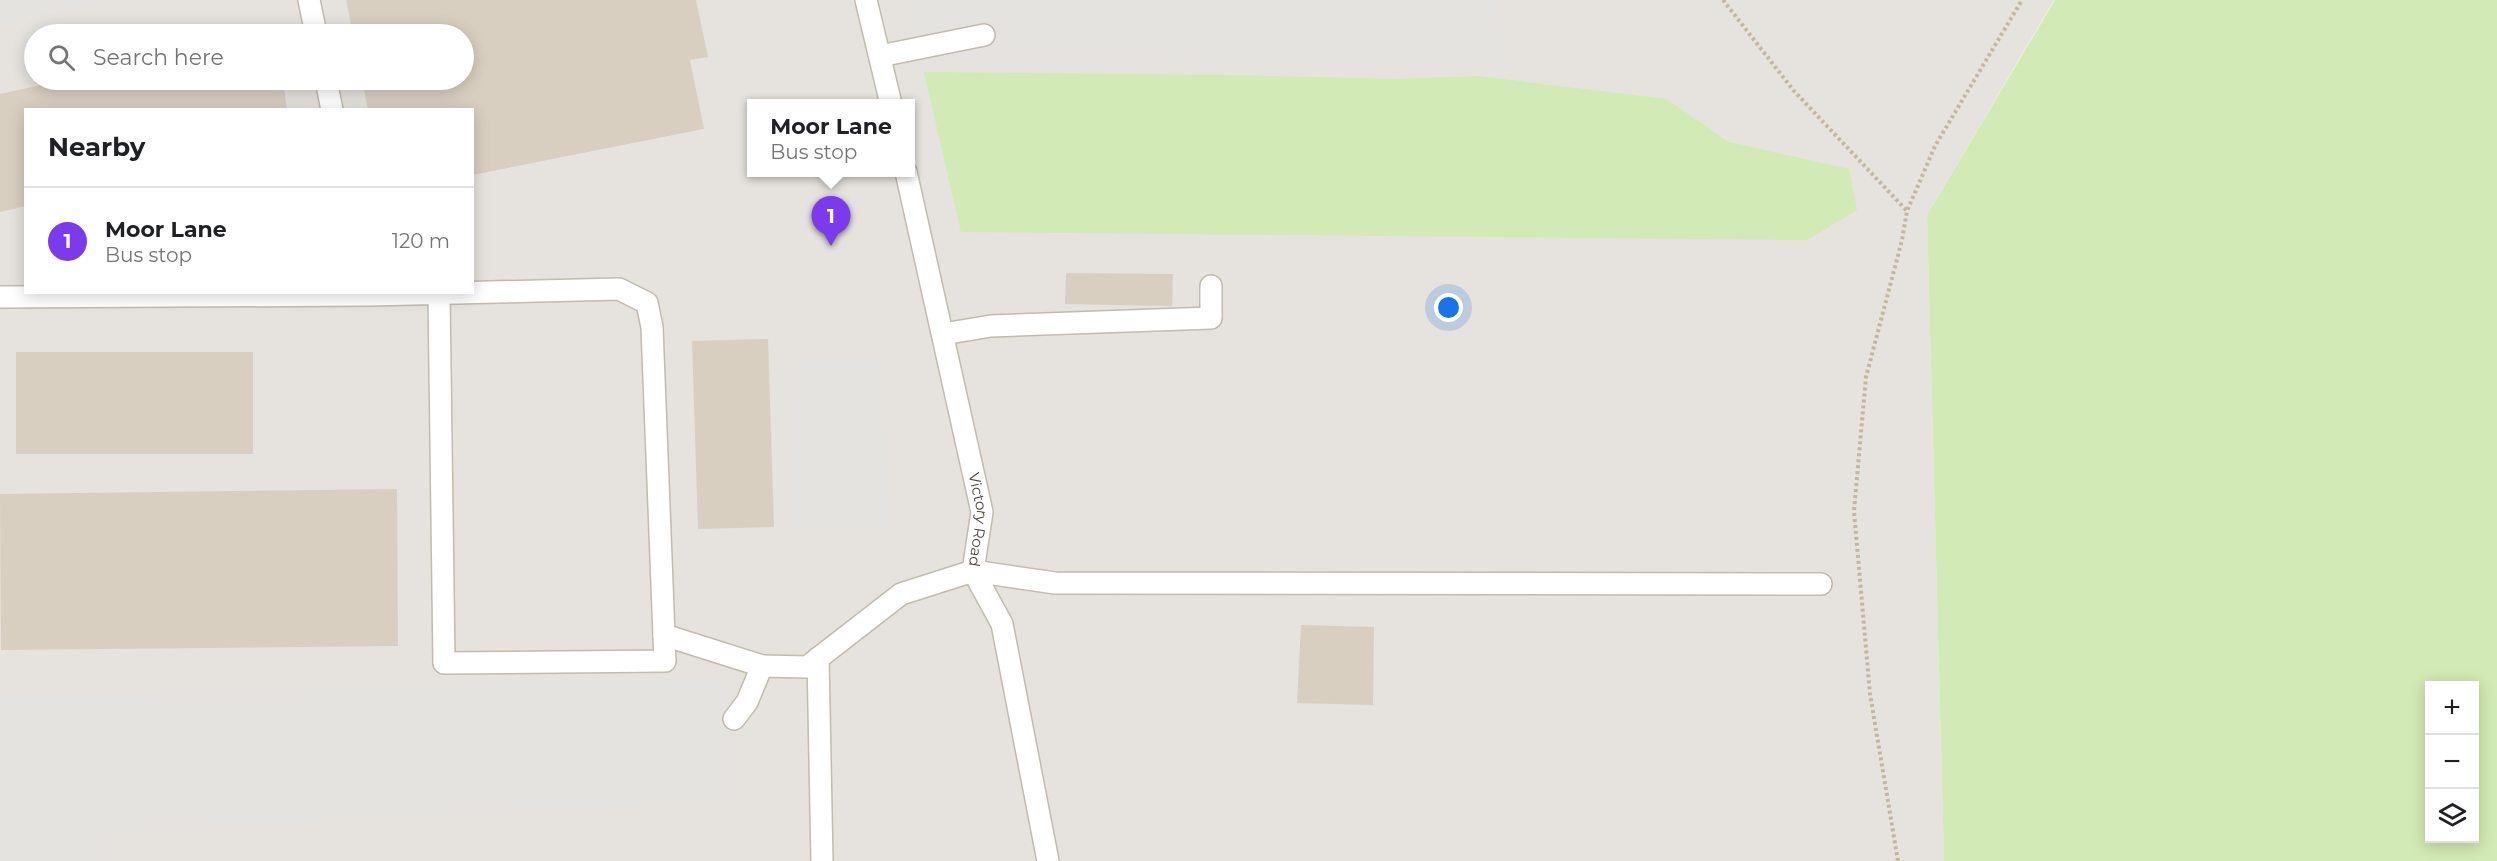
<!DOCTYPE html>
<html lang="en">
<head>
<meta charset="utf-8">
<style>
	body { margin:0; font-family:Montserrat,sans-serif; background:#f6f6f6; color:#202124 }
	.controls { position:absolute; right:18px; bottom:18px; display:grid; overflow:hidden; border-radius:0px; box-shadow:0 3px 15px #0003 }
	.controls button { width:54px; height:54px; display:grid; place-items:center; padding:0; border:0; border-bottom:2px solid #e0e0e0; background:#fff; color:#202124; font:30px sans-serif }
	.you { position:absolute; left:1449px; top:308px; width:21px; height:21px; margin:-15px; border:4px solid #fff; border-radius:50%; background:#1a73e8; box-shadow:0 0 0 9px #1a73e833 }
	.badge { display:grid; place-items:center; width:39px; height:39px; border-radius:50%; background:#7c3aed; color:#fff; font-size:20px; font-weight:700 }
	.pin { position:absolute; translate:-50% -50px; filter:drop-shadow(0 2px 3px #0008) }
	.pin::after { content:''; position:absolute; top:32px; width:21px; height:18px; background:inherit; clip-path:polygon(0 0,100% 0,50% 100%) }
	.popup { position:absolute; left:747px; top:99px; width:168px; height:78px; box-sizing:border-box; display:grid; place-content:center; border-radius:0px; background:#fff; filter:drop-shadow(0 2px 4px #0005); font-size:20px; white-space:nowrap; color:#757577 }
	.popup b { font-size:22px; color:#202124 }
	.popup::after { content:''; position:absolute; left:50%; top:100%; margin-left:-12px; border:12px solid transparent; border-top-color:#fff }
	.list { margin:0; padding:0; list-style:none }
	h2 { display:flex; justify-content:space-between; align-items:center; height:78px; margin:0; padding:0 24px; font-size:26px }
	h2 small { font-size:20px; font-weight:400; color:#757577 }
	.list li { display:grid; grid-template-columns:39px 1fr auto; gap:18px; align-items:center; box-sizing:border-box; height:108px; padding:0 24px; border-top:2px solid #e0e0e0 }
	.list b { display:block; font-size:22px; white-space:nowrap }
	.list p { margin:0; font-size:20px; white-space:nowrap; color:#757577 }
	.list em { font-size:20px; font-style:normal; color:#757577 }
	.icon { flex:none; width:33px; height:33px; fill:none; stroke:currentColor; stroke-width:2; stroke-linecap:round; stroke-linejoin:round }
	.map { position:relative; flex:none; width:2497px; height:861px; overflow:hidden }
	.search { position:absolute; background:#fff; box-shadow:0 3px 15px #0003; left:24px; top:24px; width:450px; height:66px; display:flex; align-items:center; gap:15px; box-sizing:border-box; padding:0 21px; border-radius:33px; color:#757577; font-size:22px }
	.panel { position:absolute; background:#fff; box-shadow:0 3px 15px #0003; left:24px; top:108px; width:450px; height:186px; border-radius:0px }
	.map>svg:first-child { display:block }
	.industrial { fill:#e6e2dd; fill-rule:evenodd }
	.green { fill:#d2eab5; fill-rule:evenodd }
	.parking { fill:#e5e3e0 }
	.building { fill:#d8cfc1 }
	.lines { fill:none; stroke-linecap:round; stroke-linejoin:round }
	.lane-casing { stroke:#c2bbae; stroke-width:24 }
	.path { stroke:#c4b79f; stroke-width:4; stroke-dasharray:3 3; stroke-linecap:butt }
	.lane { stroke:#fff; stroke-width:21 }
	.labels { text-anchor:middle; stroke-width:4.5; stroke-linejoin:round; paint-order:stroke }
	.street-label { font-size:15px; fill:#4b4439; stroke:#fff }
</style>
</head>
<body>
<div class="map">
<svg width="2497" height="861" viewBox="0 0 2497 861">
	<rect width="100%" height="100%" fill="#f6f3ec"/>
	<path class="industrial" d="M0,0H2054L1927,215L1944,861H0ZM34,34H464V80H34ZM752,104H910V172H752ZM26,110H472V292H26Z"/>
	<path class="green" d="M2055,0H2497V861H1944L1927,215ZM2430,686H2474V838H2430Z
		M924,72L1229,75L1396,79L1478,76L1666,99L1729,142L1849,169L1857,210L1807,240L961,232Z"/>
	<path class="parking" d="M0,0H114L0,23Z
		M907,0H1496L1507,66L922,60Z
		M883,357L887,527H790L788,360Z
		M731,680L734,719L733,800L112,832L110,861H0V696Z"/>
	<path class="building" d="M346,0H696L708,57L690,60L704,129L472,175V110H368L362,80H464V34H353Z
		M64,80H283L287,110H26V206L0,212V94Z
		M1066,273L1173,274L1172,306L1065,304Z
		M768,339L774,527L698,529L692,341Z
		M16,352H253V454H16Z
		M397,489L398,646L1,650L0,494Z
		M1301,625L1374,627L1373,705L1297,703Z"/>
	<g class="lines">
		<defs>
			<g id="lane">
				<path d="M309,0L316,34"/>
				<path d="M866,0L891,104"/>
				<path d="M880,56L984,35"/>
				<path d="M326,80L332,110"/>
				<path id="s1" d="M906,172L982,512L973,571L1002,624L1048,861"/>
				<path d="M0,297L370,295L619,289L647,303L652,327L665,661L444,663L439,294"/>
				<path d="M943,334L991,326L1211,318V286"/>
				<path d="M664,635L762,666"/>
				<path d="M818,658L822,861"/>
				<path d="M734,719L747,702L762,666L807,667L901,594L973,571L1055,583L1821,584"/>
			</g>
		</defs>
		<use href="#lane" class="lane-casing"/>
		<path class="path" d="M1723,0L1794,91L1907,211
			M1898,861L1870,694L1854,511L1866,377L1902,240L1907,211L1935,146L2022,0"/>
		<use href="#lane" class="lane"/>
	</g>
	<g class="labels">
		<g class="street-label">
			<text dy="5" stroke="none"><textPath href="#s1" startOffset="356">Victory Road</textPath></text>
		</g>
	</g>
</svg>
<div class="controls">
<button>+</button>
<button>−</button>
<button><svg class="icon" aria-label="layers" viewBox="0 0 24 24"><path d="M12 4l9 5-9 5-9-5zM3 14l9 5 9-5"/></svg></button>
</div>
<div class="you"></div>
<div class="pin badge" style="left:831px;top:246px">1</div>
<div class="popup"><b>Moor Lane</b>Bus stop</div>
<div class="search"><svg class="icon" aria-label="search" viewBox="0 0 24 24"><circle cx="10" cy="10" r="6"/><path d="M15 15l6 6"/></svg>Search here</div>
<section class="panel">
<h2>Nearby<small></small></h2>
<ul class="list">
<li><span class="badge">1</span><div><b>Moor Lane</b><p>Bus stop</p></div><em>120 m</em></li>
</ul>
</section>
</div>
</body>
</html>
